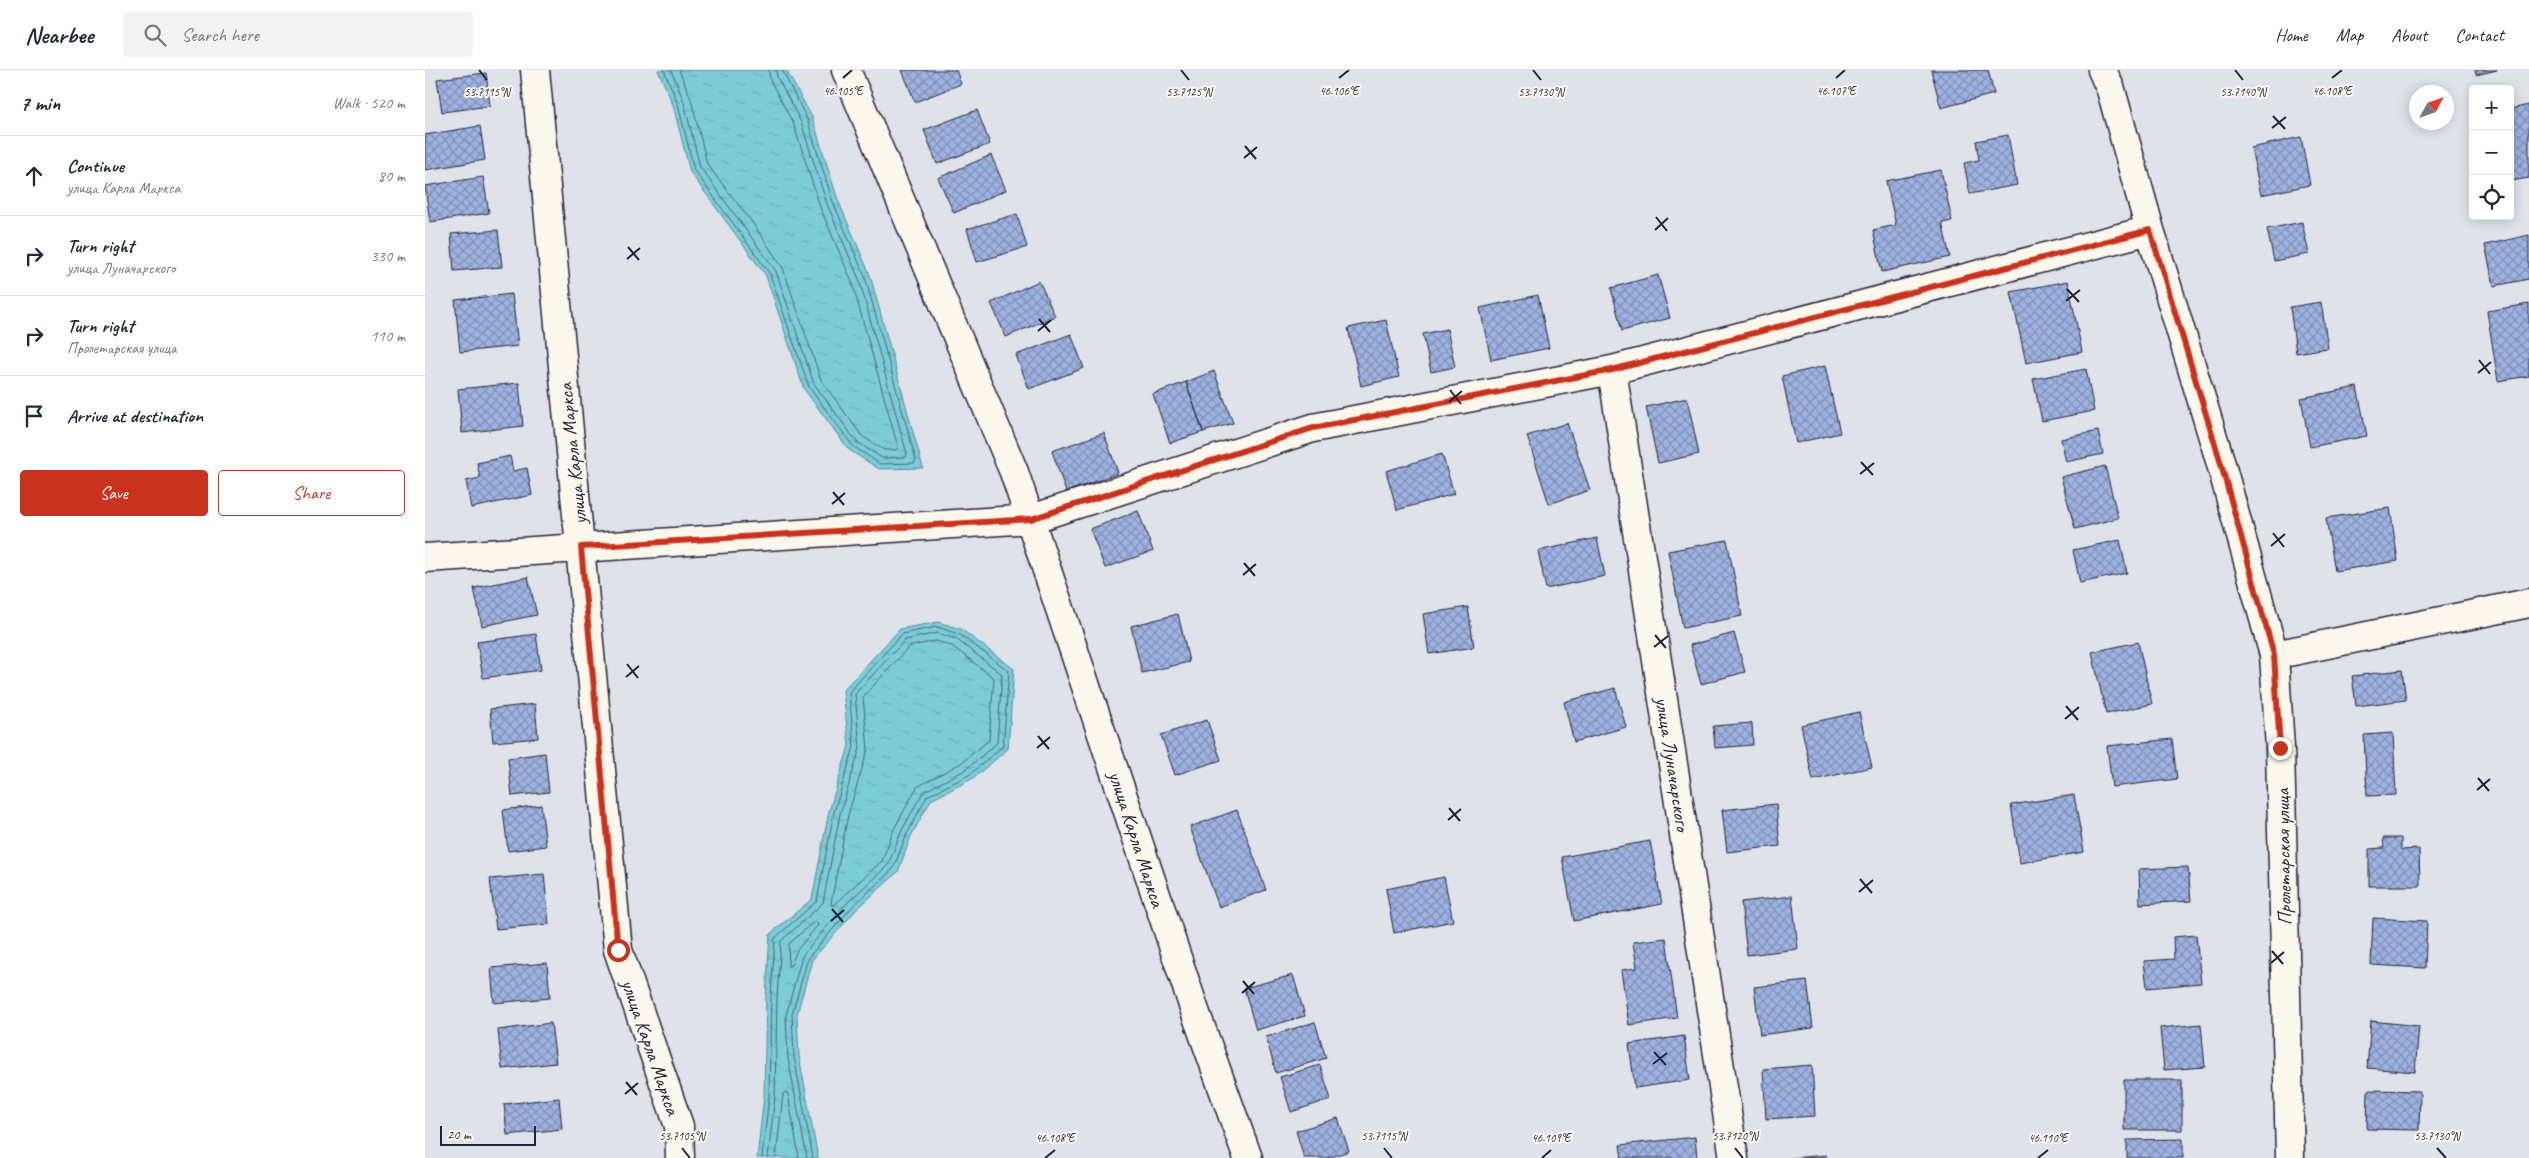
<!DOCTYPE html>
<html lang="en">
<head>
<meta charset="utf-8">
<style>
	body { margin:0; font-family:Caveat,sans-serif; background:#f2f2f3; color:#1f2937 }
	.controls { position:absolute; right:15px; top:15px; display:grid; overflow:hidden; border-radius:5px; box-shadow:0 2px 12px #0003 }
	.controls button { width:45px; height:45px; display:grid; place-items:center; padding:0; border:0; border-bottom:1px solid #e0e1e3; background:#fff; color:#1f2937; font:25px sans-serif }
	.compass { position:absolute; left:1984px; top:15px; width:45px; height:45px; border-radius:50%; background:#fff; box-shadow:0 2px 12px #0003; rotate:50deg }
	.scale { position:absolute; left:15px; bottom:12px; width:96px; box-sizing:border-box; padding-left:5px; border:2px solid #22223b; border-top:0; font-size:14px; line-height:18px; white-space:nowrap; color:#22223b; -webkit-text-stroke:4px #fbf7ec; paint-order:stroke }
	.stop { position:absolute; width:15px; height:15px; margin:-11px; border:4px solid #c8321e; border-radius:50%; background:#fff }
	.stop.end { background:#c8321e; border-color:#fff; box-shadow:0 1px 5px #0008 }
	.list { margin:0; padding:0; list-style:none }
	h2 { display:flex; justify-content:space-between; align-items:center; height:65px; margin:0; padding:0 20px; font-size:21px }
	h2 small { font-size:16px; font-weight:400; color:#747a83 }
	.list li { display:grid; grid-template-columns:32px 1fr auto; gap:15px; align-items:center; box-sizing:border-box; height:80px; padding:0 20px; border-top:1px solid #e0e1e3 }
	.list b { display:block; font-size:19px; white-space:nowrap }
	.list p { margin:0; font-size:16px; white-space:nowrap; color:#747a83 }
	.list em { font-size:16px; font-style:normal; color:#747a83 }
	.actions { display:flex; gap:10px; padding:15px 20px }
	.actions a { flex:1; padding:11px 0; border:1px solid #c8321e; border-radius:5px; text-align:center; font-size:18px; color:#c8321e }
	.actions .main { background:#c8321e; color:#fff }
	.icon { flex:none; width:28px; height:28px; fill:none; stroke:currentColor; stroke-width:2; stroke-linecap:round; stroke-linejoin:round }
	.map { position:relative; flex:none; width:2104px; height:1088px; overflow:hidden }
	header { display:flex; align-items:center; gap:30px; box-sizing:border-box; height:70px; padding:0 25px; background:#fff; border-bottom:1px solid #e0e1e3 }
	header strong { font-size:24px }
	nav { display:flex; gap:28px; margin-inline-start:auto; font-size:18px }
	.search { width:350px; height:45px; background:#f2f2f3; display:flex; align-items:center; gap:12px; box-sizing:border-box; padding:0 18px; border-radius:5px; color:#747a83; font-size:19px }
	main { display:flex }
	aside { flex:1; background:#fff }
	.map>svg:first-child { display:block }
	.water { fill:url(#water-ripples); stroke:#588899 }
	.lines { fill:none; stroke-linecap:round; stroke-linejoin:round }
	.shore { stroke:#466679; stroke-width:1 }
	.building { fill:url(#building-cross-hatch); stroke:#22223b }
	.street-casing { stroke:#22223b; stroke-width:31 }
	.street { stroke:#fbf7ec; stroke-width:28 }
	.route { stroke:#c8321e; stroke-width:6 }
	.ticks { fill:none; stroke:#22223b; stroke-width:2 }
	.labels { text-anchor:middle; stroke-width:4; stroke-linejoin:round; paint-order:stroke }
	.street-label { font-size:20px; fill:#22223b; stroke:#fbf7ec }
	.ticks-label { font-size:12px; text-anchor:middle; fill:#22223b; stroke:#fbf7ec; stroke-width:4; stroke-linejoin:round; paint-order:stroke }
</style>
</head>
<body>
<header>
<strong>Nearbee</strong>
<div class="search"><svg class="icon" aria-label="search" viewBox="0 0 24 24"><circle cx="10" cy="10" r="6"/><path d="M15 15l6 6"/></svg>Search here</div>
<nav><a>Home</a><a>Map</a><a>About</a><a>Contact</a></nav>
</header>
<main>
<aside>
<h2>7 min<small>Walk · 520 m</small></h2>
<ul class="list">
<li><svg class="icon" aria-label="ahead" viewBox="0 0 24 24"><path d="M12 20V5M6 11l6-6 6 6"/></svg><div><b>Continue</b><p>улица Карла Маркса</p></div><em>80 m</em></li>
<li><svg class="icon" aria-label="right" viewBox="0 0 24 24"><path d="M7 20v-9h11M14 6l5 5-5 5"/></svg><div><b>Turn right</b><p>улица Луначарского</p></div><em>330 m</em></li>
<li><svg class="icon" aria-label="right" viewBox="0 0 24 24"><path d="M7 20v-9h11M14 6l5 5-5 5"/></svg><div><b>Turn right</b><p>Пролетарская улица</p></div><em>110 m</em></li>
<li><svg class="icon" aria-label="arrive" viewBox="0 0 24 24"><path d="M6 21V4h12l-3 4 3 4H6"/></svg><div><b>Arrive at destination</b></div></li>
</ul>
<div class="actions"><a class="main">Save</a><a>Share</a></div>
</aside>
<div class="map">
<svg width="2104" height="1088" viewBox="0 0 2104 1088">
	<defs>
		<pattern id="water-ripples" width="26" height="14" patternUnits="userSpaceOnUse" patternTransform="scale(1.25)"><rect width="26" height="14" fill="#7cccd7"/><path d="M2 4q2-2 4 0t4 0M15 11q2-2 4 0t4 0" fill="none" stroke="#6bafb9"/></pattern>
		<pattern id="building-cross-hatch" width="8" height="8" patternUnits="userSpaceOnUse" patternTransform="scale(1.25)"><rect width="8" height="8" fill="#9eb3e1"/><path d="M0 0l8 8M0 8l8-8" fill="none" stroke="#8091b8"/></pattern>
	</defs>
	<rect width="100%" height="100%" fill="#dfe3e9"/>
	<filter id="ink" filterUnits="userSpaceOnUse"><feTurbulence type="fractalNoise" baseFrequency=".02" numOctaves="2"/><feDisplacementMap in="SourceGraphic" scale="10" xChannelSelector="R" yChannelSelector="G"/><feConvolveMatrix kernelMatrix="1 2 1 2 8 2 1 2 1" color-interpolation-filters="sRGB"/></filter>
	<g filter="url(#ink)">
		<path class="water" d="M233,0H361L387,47L413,130L445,205L498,398L454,399L424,380L379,319L341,206L265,102L248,35Z
			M513,552L536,559L589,599L583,679L547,709L506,730L486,766L473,802L431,840L387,890L372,944L374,986L393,1088H332L339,1026L341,926L345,864L387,829L404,741L424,676L418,620L475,559Z"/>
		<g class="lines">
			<path class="shore" d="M239,0L253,34L269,100L345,204L384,317L428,376L455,394L489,393L491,390L440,207L408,132L382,49L357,0
				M246,0L259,32L275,97L351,201L389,314L432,372L457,388L481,387L482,384L434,209L402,134L376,52L352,7L351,0
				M254,0L266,29L282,94L329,155L358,198L396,310L437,366L459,380H471L473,377L427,212L395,137L369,55L345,10L344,0
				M511,571L527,576L569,608L564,670L536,693L492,717L469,759L457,791L407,836L406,833L423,745L443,679L438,627L484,577Z
				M389,852H392L393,855L372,880L366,895L363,896L364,874Z
				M337,1088L344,1026L346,926L350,868L392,831L409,742L429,677L424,622L477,564L512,557L534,564L584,601L578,676L544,705L502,726L482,764L468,799L427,837L383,888L367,944L369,987L388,1088
				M343,1088L350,1026L352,927L356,871L398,833L415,744L435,678L430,624L480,570L512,563L531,569L577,604L572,673L540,700L498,722L476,762L463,795L422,833L377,886L361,945L363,988L382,1088
				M351,1088L358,1024L360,1022L363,1024L374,1088"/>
		</g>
		<path class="building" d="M477,0H531L536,14L490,32Z
			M1506,0H1563L1569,24L1516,38Z
			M2050,0H2072L2051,5Z
			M61,3L65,36L17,42L12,9Z
			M2104,35V108L2086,111L2085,39Z
			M552,40L565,74L512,94L499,60Z
			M55,56L60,90L0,100V65Z
			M1583,65L1592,115L1545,124L1539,93L1554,90L1551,71Z
			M1876,67L1885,115L1836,125L1826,78Z
			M566,85L581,120L529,143L513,108Z
			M1516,100L1527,151L1517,153L1525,187L1457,202L1448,160L1471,155L1461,111Z
			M58,107L64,143L5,152L0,116Z
			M592,144L602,177L552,192L542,159Z
			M1877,152L1884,184L1849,191L1842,159Z
			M73,160L77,197L29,201L26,164Z
			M2104,165V209L2069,216L2060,175Z
			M1233,205L1245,248L1197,261L1186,218Z
			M614,211L630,246L581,267L566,233Z
			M1643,211L1657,282L1601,293L1586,222Z
			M87,224L93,276L35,282L30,230Z
			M1113,225L1124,278L1066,290L1055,238Z
			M1896,232L1903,278L1871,283L1865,237Z
			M2104,234V306L2073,311L2062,241Z
			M961,250L974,307L936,316L923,258Z
			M1022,259L1030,297L1006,302L998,264Z
			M646,264L659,298L604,319L591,285Z
			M1400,296L1415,363L1371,373L1357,306Z
			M1661,299L1669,341L1617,351L1608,309Z
			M789,301L808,353L778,362L761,312Z
			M761,312L778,362L745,373L728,324Z
			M94,313L98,356L37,363L33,319Z
			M1932,317L1942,366L1885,377L1876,328Z
			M1262,328L1274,384L1233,393L1221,337Z
			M1142,353L1165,420L1124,434L1102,366Z
			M1673,361L1678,384L1641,392L1636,369Z
			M679,363L693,403L641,422L627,381Z
			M1017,384L1029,424L972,440L961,401Z
			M85,386L88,401L102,398L107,425L46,438L41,411L55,408L52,393Z
			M1680,396L1693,448L1650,459L1636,407Z
			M1965,438L1973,491L1910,501L1901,448Z
			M713,441L728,481L680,498L665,459Z
			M1172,468L1180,506L1121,519L1113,481Z
			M1302,470L1317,546L1258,558L1243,481Z
			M1695,470L1702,503L1655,513L1648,480Z
			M103,507L112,545L57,556L49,518Z
			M1043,537L1049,577L1004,584L998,544Z
			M753,544L764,592L717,603L706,556Z
			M1309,563L1320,602L1276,614L1265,575Z
			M111,564L116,600L58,608L52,572Z
			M1713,572L1727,634L1681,644L1667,582Z
			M1977,600L1981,630L1931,636L1927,606Z
			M1190,618L1201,657L1149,672L1139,632Z
			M110,634L113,668L68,672L65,639Z
			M1434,642L1447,697L1388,710L1376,655Z
			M782,650L796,690L750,705L736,665Z
			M1327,653L1328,675L1290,678L1288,656Z
			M1968,663L1971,725L1942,726L1939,665Z
			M1747,669L1752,709L1687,717L1682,676Z
			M120,683L124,722L87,726L83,688Z
			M1649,725L1659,782L1595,793L1586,735Z
			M1351,734L1355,776L1302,782L1297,740Z
			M116,735L121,776L83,781L78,740Z
			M812,740L841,820L794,837L765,757Z
			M1958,768H1976V780L1994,779L1995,816H1944V779L1959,778Z
			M1225,771L1237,834L1149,851L1137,787Z
			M1763,797L1766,831L1715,834L1714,799Z
			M119,804L124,854L71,859L65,809Z
			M1019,807L1028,851L969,863L961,819Z
			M1367,826L1373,879L1322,885L1316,832Z
			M1948,848L2002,851L2000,898L1946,895Z
			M1771,865L1776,913L1722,918L1719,891L1749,889L1748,867Z
			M1241,868L1252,948L1204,955L1196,900L1212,898L1208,872Z
			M122,893L125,928L69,933L66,898Z
			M868,905L880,946L831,960L819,918Z
			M1382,911L1388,958L1335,965L1329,917Z
			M1946,951L1994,956L1990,1002L1942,998Z
			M890,952L901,988L851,1003L841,967Z
			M126,953L131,993L77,999L73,960Z
			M1776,954L1780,997L1739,1000L1735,958Z
			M1259,966L1265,1010L1210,1018L1204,974Z
			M895,995L906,1029L866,1042L855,1007Z
			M1387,995L1390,1046L1341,1049L1338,999Z
			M1699,1010H1757V1060H1699Z
			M1943,1020L1995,1021L1994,1060L1942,1059Z
			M134,1028L137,1059L82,1065L79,1034Z
			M913,1048L924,1081L902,1088H879L871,1061Z
			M1270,1067L1272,1088H1197L1195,1075Z
			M1758,1069V1088H1702V1070Z
			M1401,1085V1088H1367Z"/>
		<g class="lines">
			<defs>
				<path id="street" d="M110,0L193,880L254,1056L255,1088
					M421,0L589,402L770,941L823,1088
					M1677,0L1686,20L1725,160L1794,387L1849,585L1855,678L1865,1088
					M1187,300L1309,1088
					M0,488L606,449L888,358L1187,300L1725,160
					M1849,585L2104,533"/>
			</defs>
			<use href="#street" class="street-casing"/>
			<use href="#street" class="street"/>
		</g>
	</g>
	<g class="lines" filter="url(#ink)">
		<path class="route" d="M193,880L156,477L606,449L888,358L1187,300L1725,160L1794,387L1849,585L1855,678"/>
	</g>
	<path class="ticks" d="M54,0L62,10M756,0L764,10M1108,0L1116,10M1810,0L1818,10M418,8L427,0M914,8L924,0M1411,8L1420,0M1907,8L1917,0M1848,46L1860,59M1847,58L1861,47M820,76L831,89M819,88L832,77M1231,147L1242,161M1230,160L1243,148M203,177L214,190M202,189L215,178M1642,219L1654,232M1641,231L1655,220M614,249L625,262M613,261L626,250M2054,290L2065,304M2053,303L2066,292M1025,320L1036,334M1024,332L1037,321M1436,392L1448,405M1435,404L1449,393M408,422L419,435M407,434L420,423M1848,463L1859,477M1846,476L1860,464M819,493L830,506M818,505L831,494M1230,565L1241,578M1229,577L1243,566M202,594L213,608M201,607L214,596M1641,636L1653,650M1640,649L1654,637M613,666L624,679M612,678L625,667M2053,708L2064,721M2052,720L2065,709M1024,738L1035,751M1023,750L1036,739M1435,809L1447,823M1434,822L1448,810M407,839L418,852M406,851L419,840M1847,881L1858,894M1846,893L1859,882M818,911L829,924M817,923L830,912M1229,982L1241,995M1228,994L1242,983M201,1012L212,1025M200,1024L213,1013M257,1078L265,1088M959,1078L967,1088M1310,1078L1318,1088M2012,1078L2021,1088M620,1088L630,1080M1117,1088L1126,1080M1613,1088L1623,1080"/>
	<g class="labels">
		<g class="street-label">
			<text transform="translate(147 384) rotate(-96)" y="7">улица Карла Маркса</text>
			<text transform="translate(1248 694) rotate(81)" y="7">улица Луначарского</text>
			<text transform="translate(712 769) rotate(72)" y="7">улица Карла Маркса</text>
			<text transform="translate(1858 787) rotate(-91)" y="7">Пролетарская улица</text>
			<text transform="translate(226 977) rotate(71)" y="7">улица Карла Маркса</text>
		</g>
	</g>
	<g class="ticks-label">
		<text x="418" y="25">46.105°E</text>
		<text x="1411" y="25">46.107°E</text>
		<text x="1907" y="25">46.108°E</text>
		<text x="914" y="25">46.106°E</text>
		<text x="62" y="26">53.7115°N</text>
		<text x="764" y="26">53.7125°N</text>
		<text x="1116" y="26">53.7130°N</text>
		<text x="1818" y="26">53.7140°N</text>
		<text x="257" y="1070">53.7105°N</text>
		<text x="959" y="1070">53.7115°N</text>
		<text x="1310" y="1070">53.7120°N</text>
		<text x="2012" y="1070">53.7130°N</text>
		<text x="630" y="1072">46.108°E</text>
		<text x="1126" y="1072">46.109°E</text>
		<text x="1623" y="1072">46.110°E</text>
	</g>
</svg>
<div class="controls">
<button>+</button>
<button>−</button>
<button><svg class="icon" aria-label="locate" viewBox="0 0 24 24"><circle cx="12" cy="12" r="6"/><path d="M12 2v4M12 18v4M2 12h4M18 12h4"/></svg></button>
</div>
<svg class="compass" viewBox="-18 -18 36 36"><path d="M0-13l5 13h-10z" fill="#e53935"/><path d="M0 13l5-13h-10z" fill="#747a83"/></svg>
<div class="scale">20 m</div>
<div class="stop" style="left:193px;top:880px"></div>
<div class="stop end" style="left:1855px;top:678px"></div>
</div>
</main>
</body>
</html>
